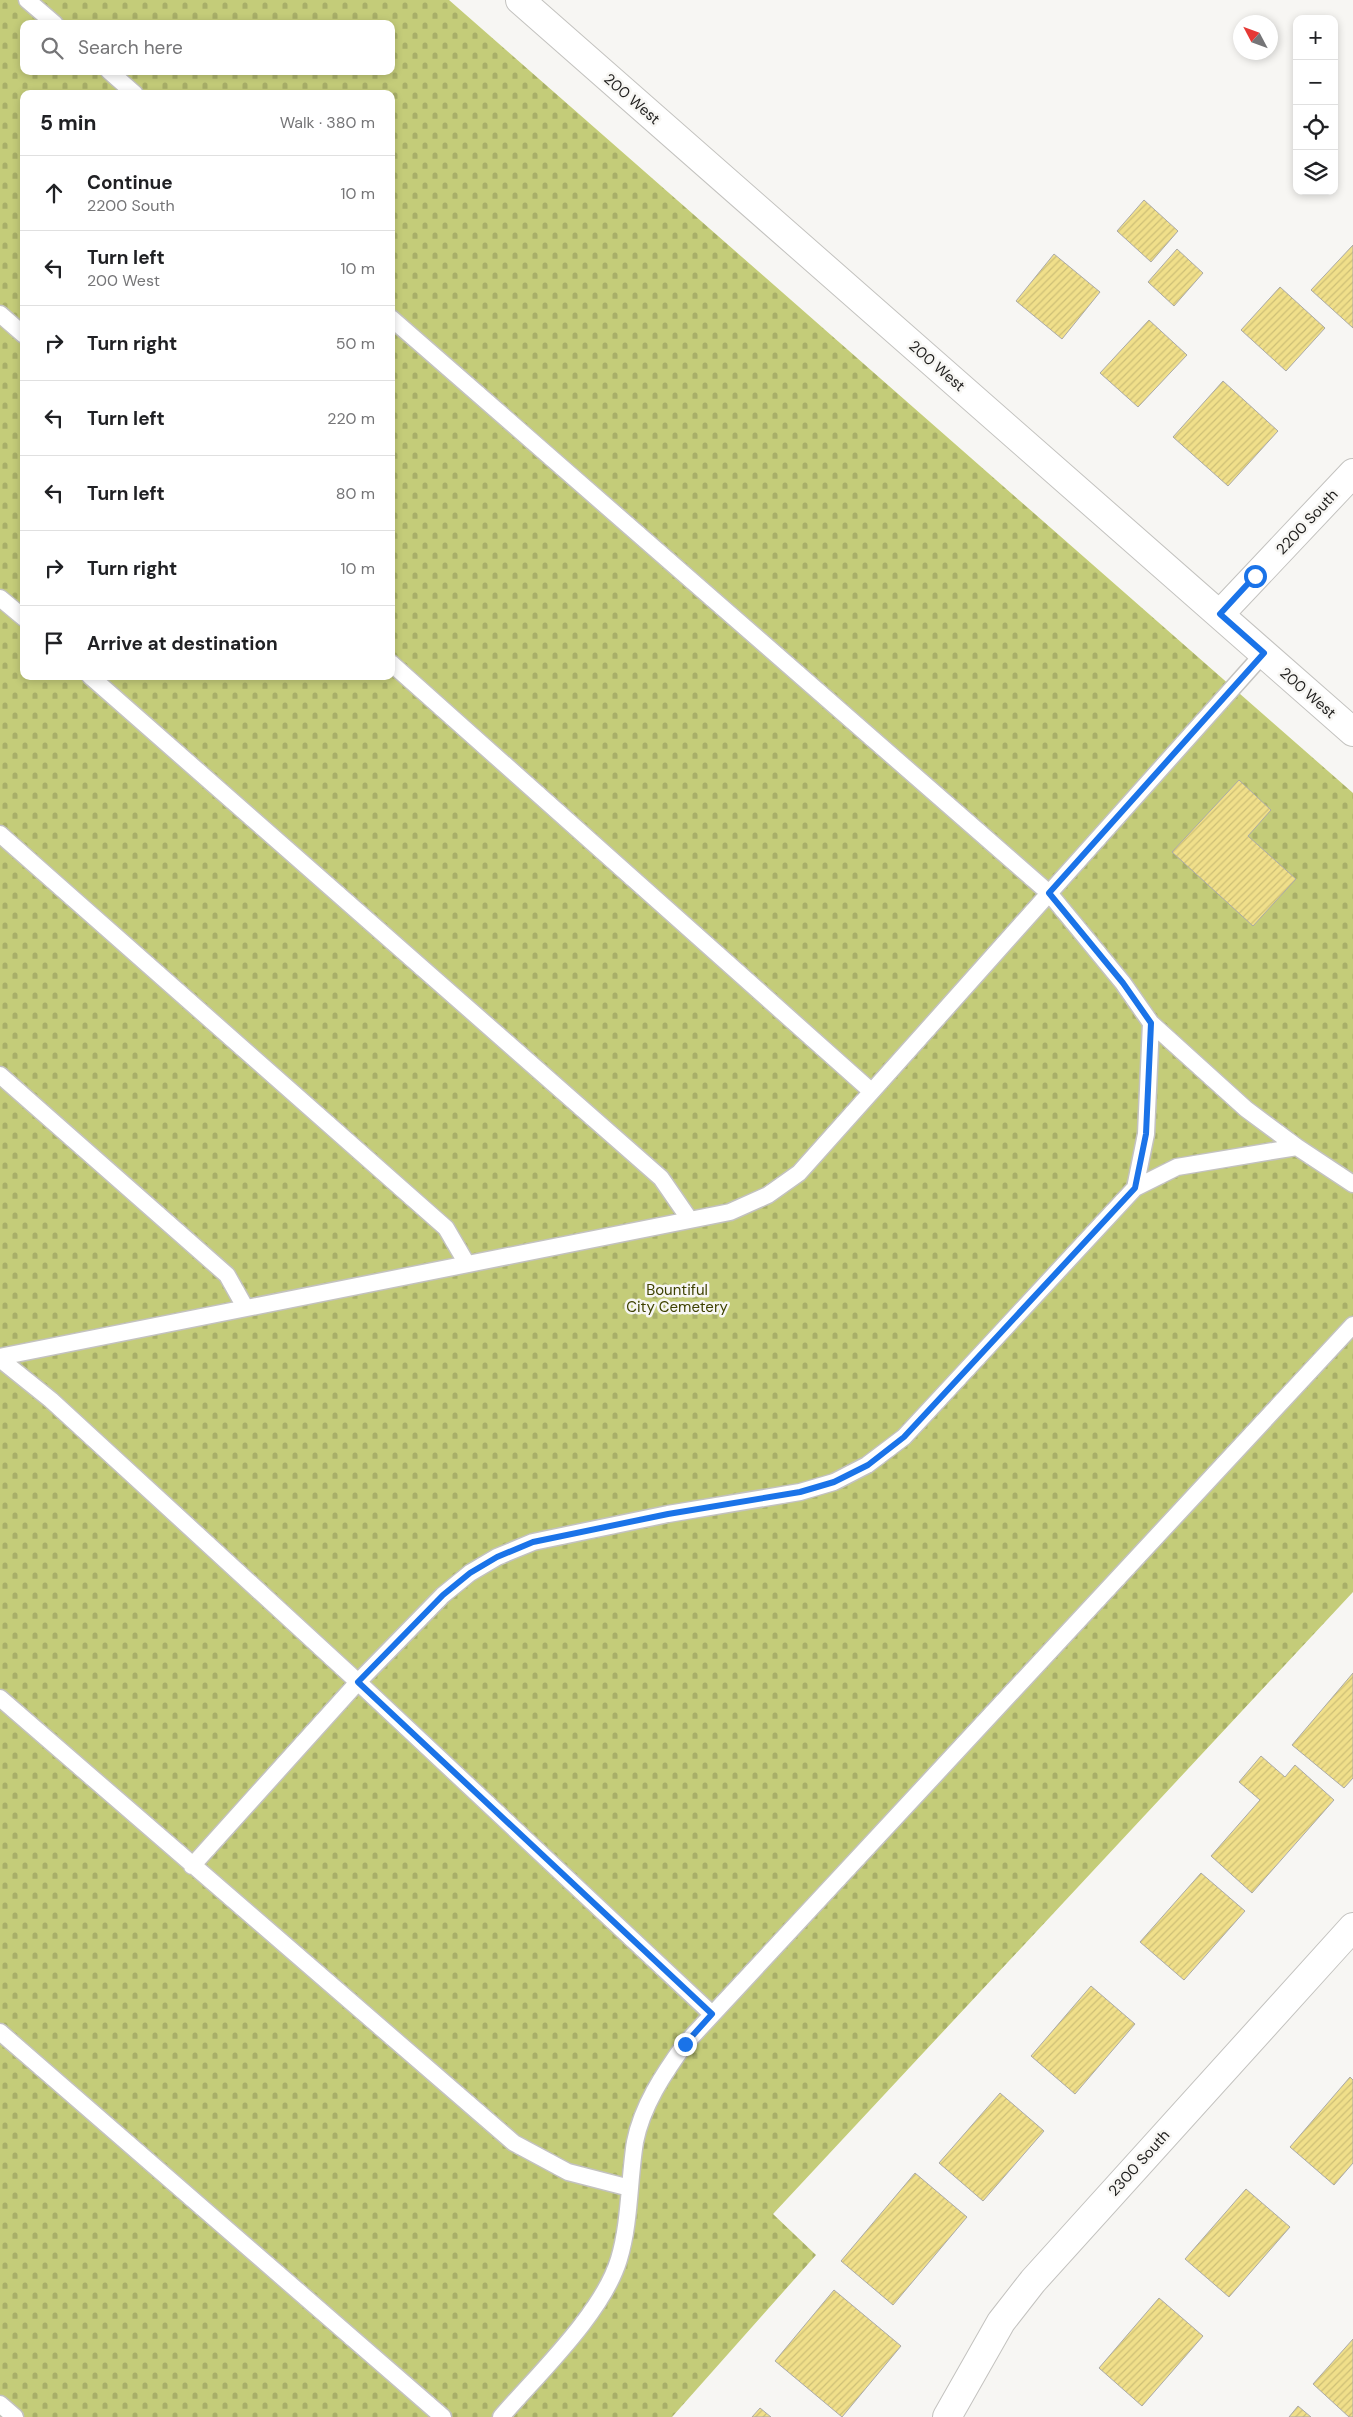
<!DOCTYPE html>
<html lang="en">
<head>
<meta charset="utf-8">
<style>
	body { margin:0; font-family:"DM Sans",sans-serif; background:#f6f6f6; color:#202124 }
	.controls { position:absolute; right:15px; top:15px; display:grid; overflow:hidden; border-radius:10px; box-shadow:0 2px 8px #0003 }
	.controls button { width:45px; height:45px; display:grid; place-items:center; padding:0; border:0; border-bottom:1px solid #e0e0e0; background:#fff; color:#202124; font:25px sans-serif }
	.compass { position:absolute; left:1233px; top:15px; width:45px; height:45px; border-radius:50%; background:#fff; box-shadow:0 2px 8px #0003; rotate:311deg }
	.stop { position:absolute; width:15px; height:15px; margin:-11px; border:4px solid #1a73e8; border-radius:50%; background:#fff }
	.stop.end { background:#1a73e8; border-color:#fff; box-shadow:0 1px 5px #0008 }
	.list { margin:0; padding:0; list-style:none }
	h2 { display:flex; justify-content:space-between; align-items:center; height:65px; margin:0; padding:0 20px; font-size:21px }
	h2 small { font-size:16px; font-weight:400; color:#757577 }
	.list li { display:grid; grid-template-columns:32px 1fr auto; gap:15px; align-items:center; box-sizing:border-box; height:75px; padding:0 20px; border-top:1px solid #e0e0e0 }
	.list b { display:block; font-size:19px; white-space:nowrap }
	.list p { margin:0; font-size:16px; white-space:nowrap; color:#757577 }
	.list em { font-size:16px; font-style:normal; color:#757577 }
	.icon { flex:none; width:28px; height:28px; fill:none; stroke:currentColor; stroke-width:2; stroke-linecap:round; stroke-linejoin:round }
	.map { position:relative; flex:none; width:1353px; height:2417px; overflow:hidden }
	.search { position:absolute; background:#fff; box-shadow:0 2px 8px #0003; left:20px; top:20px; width:375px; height:55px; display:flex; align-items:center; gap:12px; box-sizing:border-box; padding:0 18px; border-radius:10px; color:#757577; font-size:19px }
	.panel { position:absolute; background:#fff; box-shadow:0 2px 8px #0003; left:20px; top:90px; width:375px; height:590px; border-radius:10px }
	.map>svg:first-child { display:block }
	.cemetery { fill:url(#cemetery-stones); fill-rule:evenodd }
	.building { fill:url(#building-hatch); stroke:#abaaa7 }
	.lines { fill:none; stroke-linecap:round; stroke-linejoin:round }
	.lane-casing { stroke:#c3c2bf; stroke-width:19 }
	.street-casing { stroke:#c3c2bf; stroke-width:30 }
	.secondary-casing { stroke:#c3c2bf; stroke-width:30 }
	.lane { stroke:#fff; stroke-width:16 }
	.street { stroke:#fff; stroke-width:28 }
	.secondary { stroke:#fff; stroke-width:28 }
	.route { stroke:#1a73e8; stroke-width:6 }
	.labels { text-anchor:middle; stroke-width:5; stroke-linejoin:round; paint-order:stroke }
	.street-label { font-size:15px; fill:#1d1c1b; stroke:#f7f6f3 }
	.park-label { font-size:15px; fill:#3e4200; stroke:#f7f6f3 }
</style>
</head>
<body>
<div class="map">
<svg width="1353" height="2417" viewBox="0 0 1353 2417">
	<defs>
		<pattern id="cemetery-stones" width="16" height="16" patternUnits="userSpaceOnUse" patternTransform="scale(1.25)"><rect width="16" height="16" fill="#c4cc79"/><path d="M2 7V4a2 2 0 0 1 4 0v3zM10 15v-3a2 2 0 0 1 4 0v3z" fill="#a8af68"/></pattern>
		<pattern id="building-hatch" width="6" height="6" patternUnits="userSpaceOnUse" patternTransform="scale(1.25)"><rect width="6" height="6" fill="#f0df8a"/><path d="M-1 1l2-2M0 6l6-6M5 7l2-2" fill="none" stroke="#cdbf76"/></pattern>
	</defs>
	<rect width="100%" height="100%" fill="#f7f6f3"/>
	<path class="cemetery" d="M0,0H449L1353,793V1592L773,2214L816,2255L672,2417H0ZM24,24H391V71H24ZM24,94H391V676H24Z"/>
	<path class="building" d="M1144,200L1178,231L1151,262L1117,231Z
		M1353,245V328L1311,290Z
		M1177,249L1203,273L1174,306L1148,282Z
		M1054,254L1100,292L1062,339L1016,301Z
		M1280,287L1325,328L1286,371L1241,330Z
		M1149,320L1187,355L1138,407L1100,373Z
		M1223,381L1278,431L1228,486L1173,437Z
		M1239,780L1271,810L1248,836L1296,879L1253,926L1172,852Z
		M1353,1673V1778L1344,1788L1292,1745Z
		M1261,1756L1285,1777L1295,1765L1334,1800L1252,1893L1211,1856L1260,1800L1239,1782Z
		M1201,1873L1245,1911L1184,1980L1140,1942Z
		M1091,1986L1135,2024L1075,2094L1031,2056Z
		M1350,2077L1353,2080V2163L1334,2185L1290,2147Z
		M1000,2093L1044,2131L983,2201L939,2163Z
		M915,2173L967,2217L893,2305L841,2261Z
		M1246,2189L1290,2227L1229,2297L1185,2259Z
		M834,2290L901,2346L842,2417L775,2361Z
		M1159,2298L1203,2336L1142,2406L1099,2368Z
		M1353,2339V2417H1349L1313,2384Z
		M1298,2406L1311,2417H1289Z
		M760,2408L771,2417H752Z"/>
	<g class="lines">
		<defs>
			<path id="lane" d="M27,0L55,24
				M109,71L135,94
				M0,314L24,335
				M391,318L1049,893L1123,983L1151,1023L1146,1134L1135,1188
				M0,598L24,618
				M391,663L871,1091
				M90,676L661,1178L690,1220
				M0,834L446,1228L467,1264
				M1151,1023L1246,1109L1297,1147
				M0,1075L227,1275L245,1307
				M0,1357L730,1212L768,1195L799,1173L1264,653
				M0,1359L51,1400L358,1682L712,2014
				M0,1698L514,2143L568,2172L630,2188
				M192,1866L358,1682L443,1595L470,1573L497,1557L533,1542L668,1514L800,1492L834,1482L867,1465L904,1437L1135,1188L1177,1167L1297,1147L1353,1184
				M0,2032L443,2417
				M0,2404L15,2417
				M501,2417C538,2374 603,2313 619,2259C630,2223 629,2179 635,2142C642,2106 664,2073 685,2044L1353,1325"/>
			<path id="street" d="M1220,614L1353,473
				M947,2417L1001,2322L1033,2281L1353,1927"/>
			<path id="secondary" d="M520,0L1353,732"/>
		</defs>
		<use href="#lane" class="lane-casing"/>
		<use href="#street" class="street-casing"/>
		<use href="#secondary" class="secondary-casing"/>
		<use href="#lane" class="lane"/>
		<use href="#street" class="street"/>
		<use href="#secondary" class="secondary"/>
	</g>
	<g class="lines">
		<path class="route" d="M685,2044L712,2014L358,1682L443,1595L470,1573L497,1557L533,1542L668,1514L800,1492L834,1482L868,1465L904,1437L1135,1188L1146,1134L1151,1023L1123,983L1049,893L1264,653L1220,614L1255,576"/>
	</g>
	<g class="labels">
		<g class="street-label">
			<text transform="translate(632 99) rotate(41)" y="5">200 West</text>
			<text transform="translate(937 366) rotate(41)" y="5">200 West</text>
			<text transform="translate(1307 522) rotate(-47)" y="5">2200 South</text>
			<text transform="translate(1308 693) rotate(41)" y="5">200 West</text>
			<text transform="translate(1139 2163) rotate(-48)" y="5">2300 South</text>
		</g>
		<g class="park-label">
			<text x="677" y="1295">Bountiful<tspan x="677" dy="17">City Cemetery</tspan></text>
		</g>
	</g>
</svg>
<div class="controls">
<button>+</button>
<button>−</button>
<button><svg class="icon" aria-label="locate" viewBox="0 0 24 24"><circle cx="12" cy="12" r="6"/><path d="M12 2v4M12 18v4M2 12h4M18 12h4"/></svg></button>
<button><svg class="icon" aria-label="layers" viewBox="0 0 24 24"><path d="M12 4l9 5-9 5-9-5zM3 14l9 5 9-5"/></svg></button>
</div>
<svg class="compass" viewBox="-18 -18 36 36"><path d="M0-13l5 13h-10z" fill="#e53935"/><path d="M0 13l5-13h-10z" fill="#757577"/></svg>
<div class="stop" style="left:1255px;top:576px"></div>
<div class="stop end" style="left:685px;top:2044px"></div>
<div class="search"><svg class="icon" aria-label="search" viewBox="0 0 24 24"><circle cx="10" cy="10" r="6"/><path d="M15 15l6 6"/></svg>Search here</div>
<section class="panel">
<h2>5 min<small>Walk · 380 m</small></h2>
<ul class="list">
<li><svg class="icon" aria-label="ahead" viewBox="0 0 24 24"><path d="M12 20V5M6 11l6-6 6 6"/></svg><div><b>Continue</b><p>2200 South</p></div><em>10 m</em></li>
<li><svg class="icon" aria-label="left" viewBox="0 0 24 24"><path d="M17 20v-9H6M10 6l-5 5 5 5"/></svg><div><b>Turn left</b><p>200 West</p></div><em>10 m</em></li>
<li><svg class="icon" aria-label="right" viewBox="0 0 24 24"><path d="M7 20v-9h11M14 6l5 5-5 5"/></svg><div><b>Turn right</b></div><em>50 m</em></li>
<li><svg class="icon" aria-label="left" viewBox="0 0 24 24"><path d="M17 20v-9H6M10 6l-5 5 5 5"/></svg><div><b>Turn left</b></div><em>220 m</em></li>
<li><svg class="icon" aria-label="left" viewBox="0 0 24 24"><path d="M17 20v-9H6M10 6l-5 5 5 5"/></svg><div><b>Turn left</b></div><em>80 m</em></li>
<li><svg class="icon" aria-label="right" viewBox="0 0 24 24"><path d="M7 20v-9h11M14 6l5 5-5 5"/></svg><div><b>Turn right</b></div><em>10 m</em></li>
<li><svg class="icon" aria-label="arrive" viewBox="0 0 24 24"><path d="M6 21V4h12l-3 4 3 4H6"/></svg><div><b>Arrive at destination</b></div></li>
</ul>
</section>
</div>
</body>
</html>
